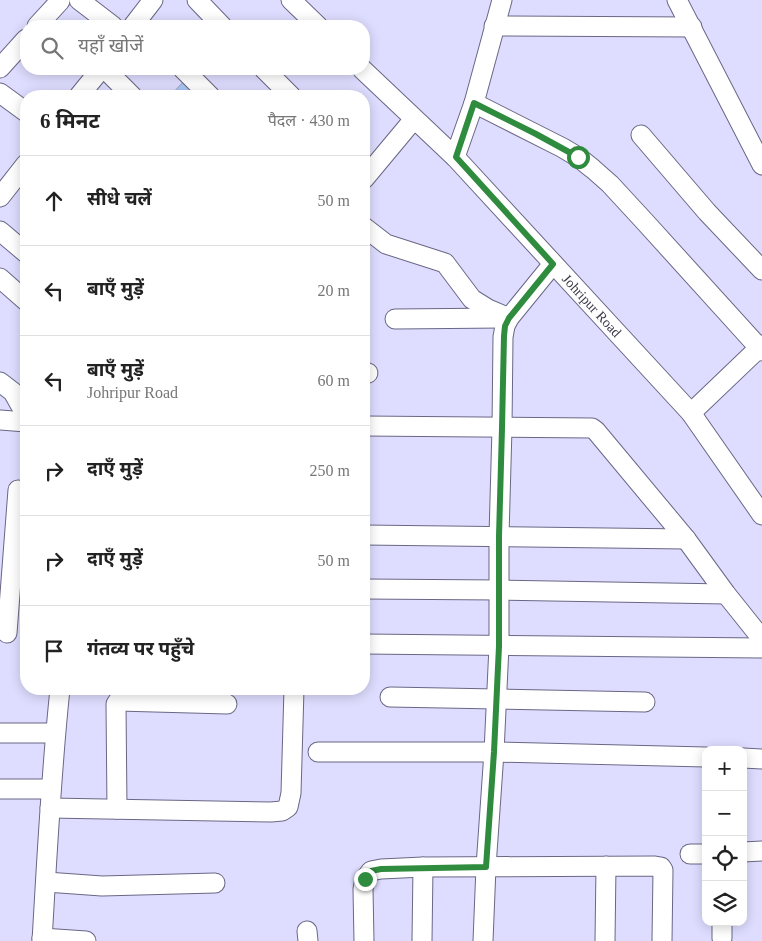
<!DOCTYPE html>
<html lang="hi">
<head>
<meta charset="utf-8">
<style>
	body { margin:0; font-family:"Times New Roman","Noto Sans Devanagari",serif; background:#f6f6f6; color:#222 }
	.controls { position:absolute; right:15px; bottom:15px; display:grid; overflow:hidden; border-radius:10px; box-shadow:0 2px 12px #0003 }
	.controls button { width:45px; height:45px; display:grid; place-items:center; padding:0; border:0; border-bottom:1px solid #e0e0e0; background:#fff; color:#222; font:25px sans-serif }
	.stop { position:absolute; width:15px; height:15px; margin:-11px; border:4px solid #2f8c3e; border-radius:50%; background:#fff }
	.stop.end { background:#2f8c3e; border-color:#fff; box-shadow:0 1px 5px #0008 }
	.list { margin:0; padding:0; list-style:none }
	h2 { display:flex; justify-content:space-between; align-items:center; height:65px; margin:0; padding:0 20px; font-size:21px }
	h2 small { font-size:16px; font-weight:400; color:#767676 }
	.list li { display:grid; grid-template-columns:32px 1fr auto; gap:15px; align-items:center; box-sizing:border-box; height:90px; padding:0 20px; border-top:1px solid #e0e0e0 }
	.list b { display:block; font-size:19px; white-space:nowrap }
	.list p { margin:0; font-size:16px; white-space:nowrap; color:#767676 }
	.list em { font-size:16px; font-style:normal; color:#767676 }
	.icon { flex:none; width:28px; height:28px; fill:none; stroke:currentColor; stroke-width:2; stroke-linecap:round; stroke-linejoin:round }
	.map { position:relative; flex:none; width:762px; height:941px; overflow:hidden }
	.search { position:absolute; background:#fff; box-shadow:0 2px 12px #0003; left:20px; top:20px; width:350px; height:55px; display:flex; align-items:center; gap:12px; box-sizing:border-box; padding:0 18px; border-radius:20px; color:#767676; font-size:19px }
	.panel { position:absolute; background:#fff; box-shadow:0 2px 12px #0003; left:20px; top:90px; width:350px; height:605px; border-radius:20px }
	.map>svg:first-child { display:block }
	.building { fill:#aac7f4; stroke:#92a4c0 }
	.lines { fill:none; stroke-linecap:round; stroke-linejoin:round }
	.minor-casing { stroke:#696785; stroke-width:21 }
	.minor { stroke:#fff; stroke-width:19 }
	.route { stroke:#2f8c3e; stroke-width:6 }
	.labels { text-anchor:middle; stroke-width:4.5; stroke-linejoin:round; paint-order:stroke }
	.street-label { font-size:14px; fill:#3a3a47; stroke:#edecfa }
</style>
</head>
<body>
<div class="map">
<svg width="762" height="941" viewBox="0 0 762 941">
	<rect width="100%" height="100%" fill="#deddff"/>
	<path class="building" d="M186,79L199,96H170Z"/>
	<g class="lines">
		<defs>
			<g id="minor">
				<path d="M79,0L113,26"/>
				<path d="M197,0L222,26"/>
				<path d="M291,0L318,26"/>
				<path d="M677,0L762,165"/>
				<path d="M37,26L60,1"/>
				<path d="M133,26L153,0"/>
				<path d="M494,26L692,27"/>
				<path d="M0,68L26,39"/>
				<path d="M105,69L132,96"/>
				<path d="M183,69L210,96"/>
				<path d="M264,69L291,96"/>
				<path id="s1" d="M362,69L455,157L691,413L762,515"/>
				<path d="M0,93L26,112"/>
				<path d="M79,96L101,69"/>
				<path d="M474,103L563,148L578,157L593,169L610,184L646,223L762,351"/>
				<path d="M641,135L707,212L762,270"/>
				<path d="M455,157L474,103L502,0"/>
				<path d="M364,179L414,119"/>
				<path d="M0,197L26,164"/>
				<path d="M364,227L386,244L445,263L472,299L488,309L509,318"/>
				<path d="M0,231L26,253"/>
				<path d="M0,278L26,301"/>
				<path d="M395,319L503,318"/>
				<path d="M364,372L368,373"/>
				<path d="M0,382L13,392L26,415"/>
				<path d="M691,413L762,345"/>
				<path d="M0,420L26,422"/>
				<path d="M364,426L592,428L596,431L686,539L726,594L762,639"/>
				<path d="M364,535L686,539"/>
				<path d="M364,589L499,590L726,594"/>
				<path d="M7,633L18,490"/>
				<path d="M364,644L762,648"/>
				<path d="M390,697L645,702"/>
				<path d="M0,733H55"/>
				<path d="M318,752H494L706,757"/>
				<path d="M743,758L762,759"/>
				<path d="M0,789H51"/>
				<path d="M50,808L271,812L282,811L288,807L291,793L294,689"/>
				<path d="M117,809L116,704L118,701L227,704"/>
				<path d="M743,852L762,851"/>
				<path d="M690,854H706"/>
				<path d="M46,882L102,886L215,883"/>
				<path d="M722,922V938"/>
				<path d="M307,931L308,941"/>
				<path d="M42,938L86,941"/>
				<path d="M42,941C47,857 51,773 60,689"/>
				<path d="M364,941L363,889L365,879L371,871L381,869L423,867L655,866L661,867L663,870L662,941"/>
				<path d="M422,941L423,867"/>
				<path d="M483,941L486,867L494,752L499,646V536L502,428L503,337L505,326L509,318L553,264"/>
				<path d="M605,941L606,866"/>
			</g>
		</defs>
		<use href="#minor" class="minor-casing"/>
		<use href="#minor" class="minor"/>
	</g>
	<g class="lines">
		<path class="route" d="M365,879L371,871L381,869L486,867L494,752L499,646V536L502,428L504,336L505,326L509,318L553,264L456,157L474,103L536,134L578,157"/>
	</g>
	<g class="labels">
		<g class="street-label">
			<text dy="5" stroke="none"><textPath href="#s1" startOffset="330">Johripur Road</textPath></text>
		</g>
	</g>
</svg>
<div class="controls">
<button>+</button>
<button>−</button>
<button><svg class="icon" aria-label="locate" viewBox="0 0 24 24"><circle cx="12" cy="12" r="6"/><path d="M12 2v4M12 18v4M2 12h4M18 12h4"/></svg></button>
<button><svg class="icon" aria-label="layers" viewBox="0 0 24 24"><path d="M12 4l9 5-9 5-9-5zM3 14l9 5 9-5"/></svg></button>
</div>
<div class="stop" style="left:578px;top:157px"></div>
<div class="stop end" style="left:365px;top:879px"></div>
<div class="search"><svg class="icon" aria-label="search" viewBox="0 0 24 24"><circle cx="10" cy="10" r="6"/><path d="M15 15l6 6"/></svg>यहाँ खोजें</div>
<section class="panel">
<h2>6 मिनट<small>पैदल · 430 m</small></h2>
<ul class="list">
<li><svg class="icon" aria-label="ahead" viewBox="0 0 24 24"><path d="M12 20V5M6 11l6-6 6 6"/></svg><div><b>सीधे चलें</b></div><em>50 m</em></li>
<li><svg class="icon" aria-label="left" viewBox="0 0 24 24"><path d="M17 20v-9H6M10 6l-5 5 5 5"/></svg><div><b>बाएँ मुड़ें</b></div><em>20 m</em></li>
<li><svg class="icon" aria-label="left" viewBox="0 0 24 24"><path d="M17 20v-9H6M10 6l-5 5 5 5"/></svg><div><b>बाएँ मुड़ें</b><p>Johripur Road</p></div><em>60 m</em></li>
<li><svg class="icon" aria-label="right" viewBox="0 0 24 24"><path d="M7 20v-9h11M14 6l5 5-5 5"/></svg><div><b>दाएँ मुड़ें</b></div><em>250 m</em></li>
<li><svg class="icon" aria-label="right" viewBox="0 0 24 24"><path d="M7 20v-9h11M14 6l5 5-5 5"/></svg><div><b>दाएँ मुड़ें</b></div><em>50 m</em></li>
<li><svg class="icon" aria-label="arrive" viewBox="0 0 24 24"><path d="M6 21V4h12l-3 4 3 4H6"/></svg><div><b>गंतव्य पर पहुँचे</b></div></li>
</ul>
</section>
</div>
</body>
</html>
